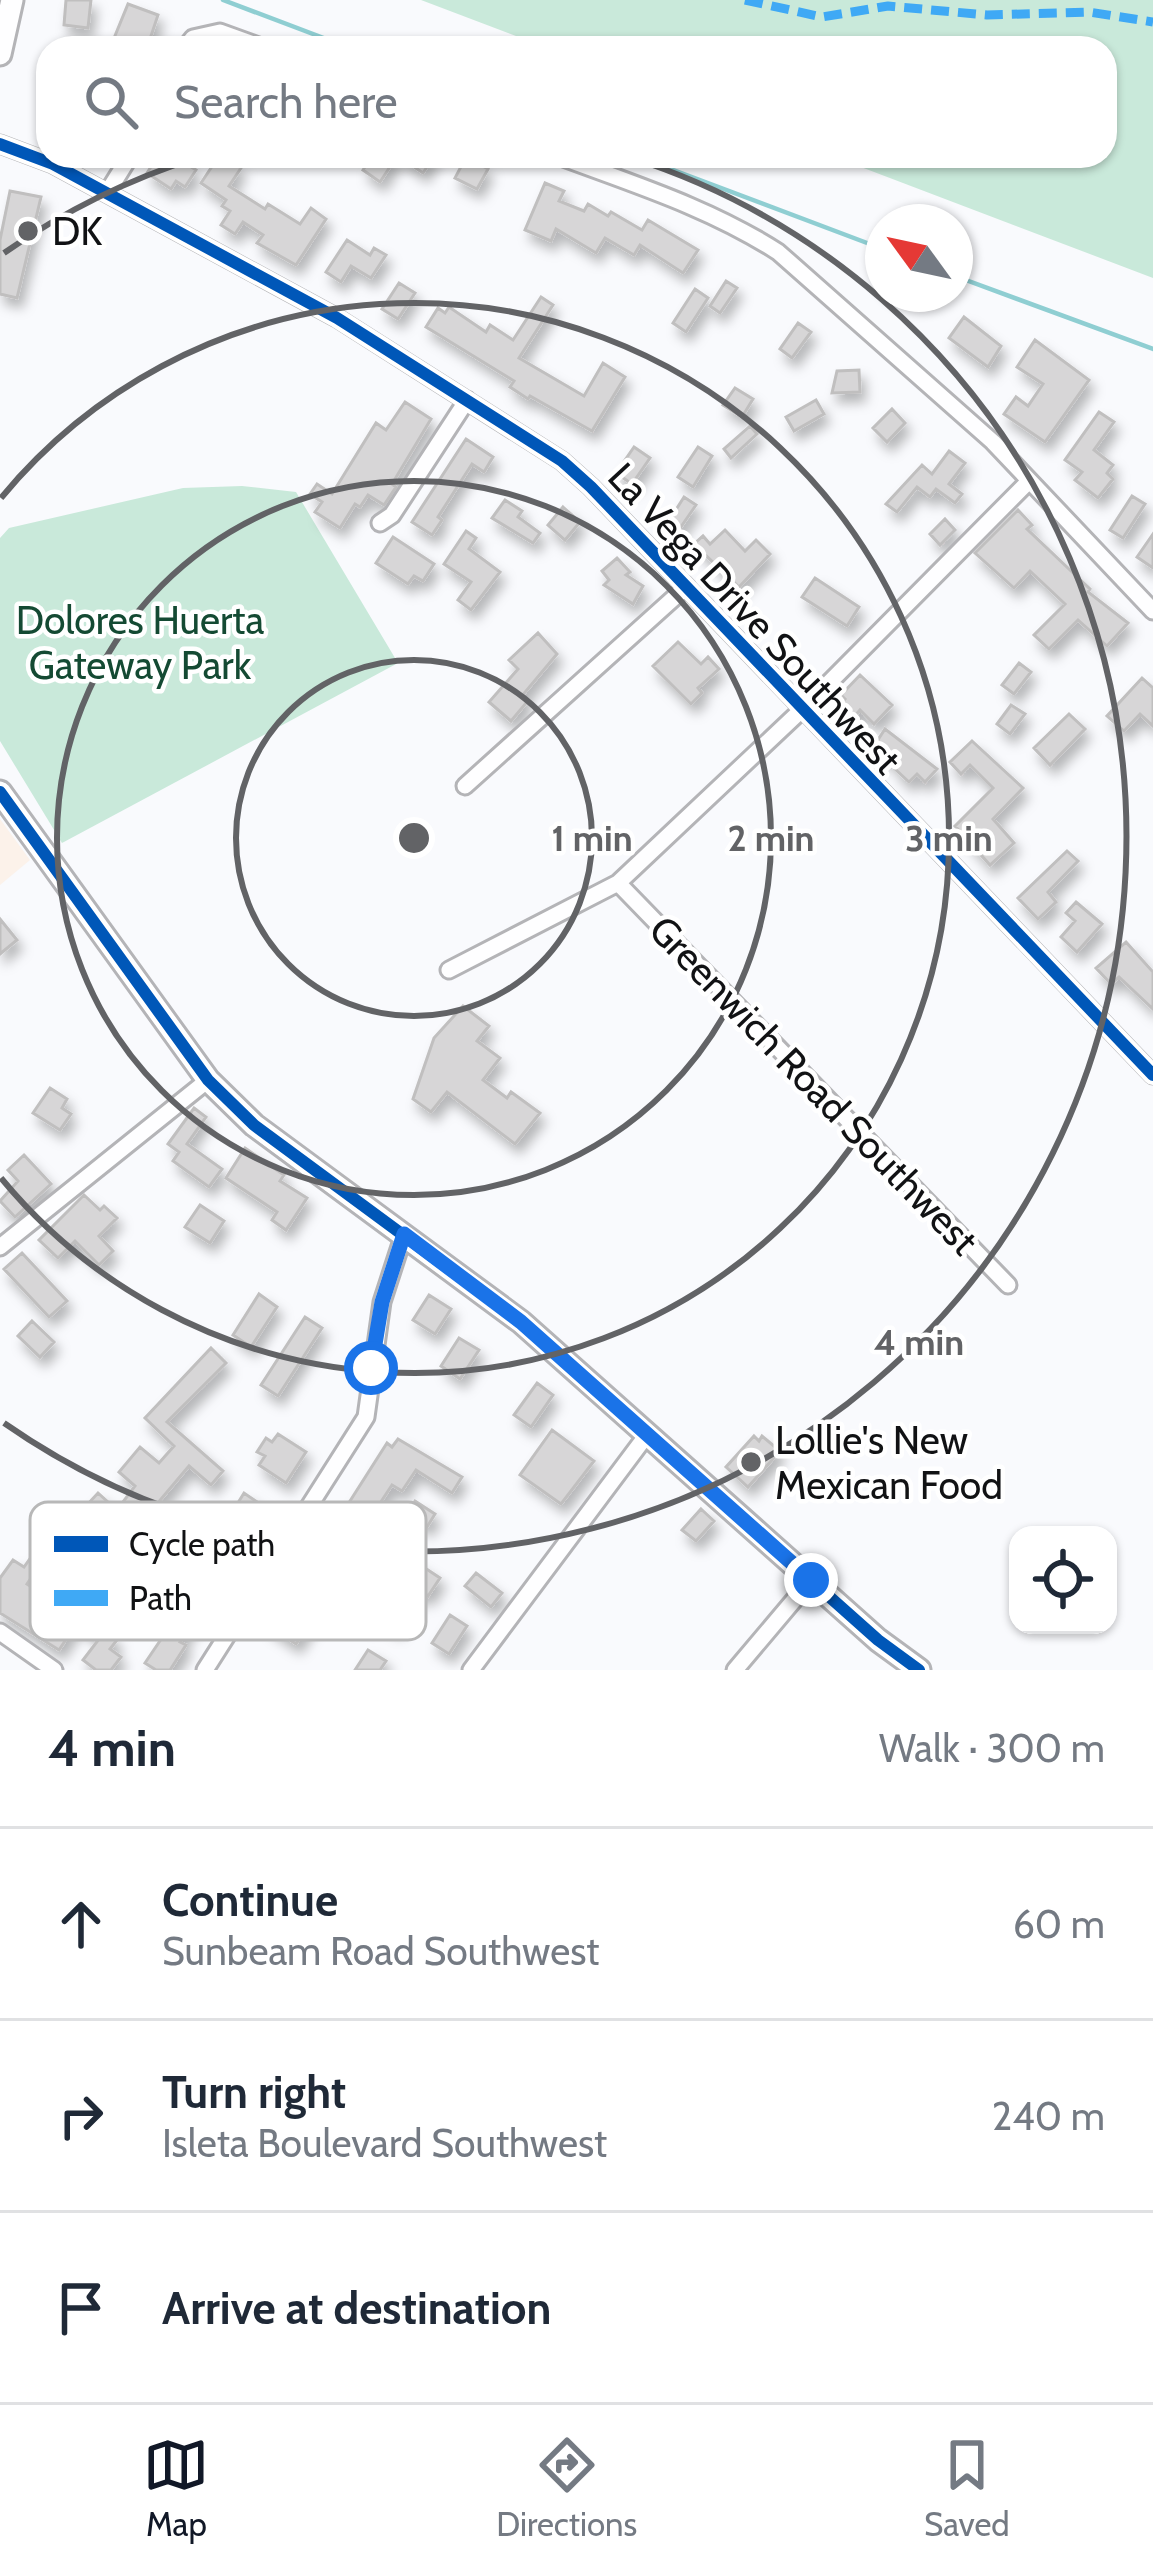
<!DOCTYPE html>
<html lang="en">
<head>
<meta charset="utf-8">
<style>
	body { margin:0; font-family:Cabin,sans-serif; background:#f2f2f3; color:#1f2937 }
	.controls { position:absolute; right:36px; bottom:36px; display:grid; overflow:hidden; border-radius:24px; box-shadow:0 3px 9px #0004 }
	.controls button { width:108px; height:108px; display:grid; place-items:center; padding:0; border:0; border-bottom:3px solid #e0e1e3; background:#fff; color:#1f2937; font:60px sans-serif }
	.compass { position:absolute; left:865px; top:204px; width:108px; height:108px; border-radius:50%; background:#fff; box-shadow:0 3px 9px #0004; rotate:303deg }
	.stop { position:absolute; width:36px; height:36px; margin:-27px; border:9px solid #1a73e8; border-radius:50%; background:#fff }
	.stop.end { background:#1a73e8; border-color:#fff; box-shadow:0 3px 12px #0008 }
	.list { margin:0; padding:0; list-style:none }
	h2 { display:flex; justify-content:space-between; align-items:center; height:156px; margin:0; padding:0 48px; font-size:51px }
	h2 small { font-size:39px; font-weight:400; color:#747a83 }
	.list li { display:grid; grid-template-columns:78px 1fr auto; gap:36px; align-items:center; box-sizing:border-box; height:192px; padding:0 48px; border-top:3px solid #e0e1e3 }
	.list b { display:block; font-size:45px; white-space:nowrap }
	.list p { margin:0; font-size:39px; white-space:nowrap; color:#747a83 }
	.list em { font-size:39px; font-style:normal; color:#747a83 }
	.icon { flex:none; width:66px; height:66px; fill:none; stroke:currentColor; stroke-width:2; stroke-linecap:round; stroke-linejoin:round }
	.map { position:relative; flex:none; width:1153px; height:1670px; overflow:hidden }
	.search { position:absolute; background:#fff; box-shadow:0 3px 9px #0004; left:36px; right:36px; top:36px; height:132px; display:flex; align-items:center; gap:30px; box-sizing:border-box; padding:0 42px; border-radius:36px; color:#747a83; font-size:45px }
	.sheet { height:732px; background:#fff }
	nav { display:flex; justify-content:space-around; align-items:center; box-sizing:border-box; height:168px; border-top:3px solid #e0e1e3; background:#fff; font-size:33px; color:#747a83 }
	nav a { display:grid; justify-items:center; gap:6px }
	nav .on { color:#111827 }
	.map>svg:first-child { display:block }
	.commercial { fill:#fcf2ea }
	.green { fill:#c9e9da }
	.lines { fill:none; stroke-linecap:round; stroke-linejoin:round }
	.stream { stroke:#8fced2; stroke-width:4.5 }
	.building { fill:#d7d6d7; stroke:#c0bfbf; stroke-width:3; filter:url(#shadow) }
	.minor-casing { stroke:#b4b4b7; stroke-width:21 }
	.secondary-casing { stroke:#b4b4b7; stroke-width:27 }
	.minor { stroke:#fefeff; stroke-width:15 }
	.secondary { stroke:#fefeff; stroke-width:21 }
	.quiet { stroke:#3fa9f5; stroke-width:9; stroke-dasharray:18 9; stroke-linecap:butt }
	.cycleway-casing { stroke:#fff; stroke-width:20 }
	.cycleway { stroke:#0057b8; stroke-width:12 }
	.route { stroke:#1a73e8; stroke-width:15 }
	.ring { fill:none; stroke:#626366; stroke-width:6 }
	.poi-dot { fill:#626366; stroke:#fff; stroke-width:4.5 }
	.labels { text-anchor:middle; stroke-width:9; stroke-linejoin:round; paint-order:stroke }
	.poi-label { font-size:39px; fill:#111214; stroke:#fff; text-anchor:start }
	.street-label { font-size:39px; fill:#111214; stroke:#fff }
	.park-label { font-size:39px; fill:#144a33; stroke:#fff }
	.key { fill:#fff; stroke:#b8b8b8; stroke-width:3 }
	.key-label { font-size:33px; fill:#111214 }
	.centre { fill:#626366; stroke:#fff; stroke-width:6 }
	.ring-label { font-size:36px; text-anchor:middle; font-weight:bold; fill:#626366; stroke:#fff; stroke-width:9; stroke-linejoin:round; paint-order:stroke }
</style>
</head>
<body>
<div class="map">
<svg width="1153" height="1670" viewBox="0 0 1153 1670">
	<defs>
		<filter id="shadow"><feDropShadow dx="5" dy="9" stdDeviation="6" flood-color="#0004"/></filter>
	</defs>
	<rect width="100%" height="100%" fill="#f9fafd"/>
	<path class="commercial" d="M0,819L30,860L0,885Z"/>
	<path class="green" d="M421,0H1153V278L832,156H1105V48H548Z
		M242,486L296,492L398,663L62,843L0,741V538L9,528L183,488Z"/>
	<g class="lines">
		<path class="stream" d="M223,0L350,48
			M636,156L883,249
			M955,276L1153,349"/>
	</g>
	<path class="building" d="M66,0H91L88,28L64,25Z
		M128,4L158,15L147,48H110Z
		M158,156H174L196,170L185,187L176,181L171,189L147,173Z
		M219,156L241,168L229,186L265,209L268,204L300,224L311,208L326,219L296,265L257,243L263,235L243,222L235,234L221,225L230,211L222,206L226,200L201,183Z
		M372,156H397L380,182L363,170Z
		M398,156H434L423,173Z
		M466,157L488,169L477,189L455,178Z
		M545,183L564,191L559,201L584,211L588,204L608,216L611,212L642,230L648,220L698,250L683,273L640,245L634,255L605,238L596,253L556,229L551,241L525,230Z
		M10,191L41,197L17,298L0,294V240Z
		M347,240L370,255L374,248L386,255L371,278L351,266L341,282L326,272Z
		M726,281L737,288L720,313L710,306Z
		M399,283L415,293L398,319L382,309Z
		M695,289L708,298L686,332L673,323Z
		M541,297L553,305L519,358L584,396L603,363L625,377L592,431L530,396L528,399L510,387L514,381L426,327L438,308L445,313L449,307L486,332L490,325L513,340Z
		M964,317L1001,346L988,367L949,338Z
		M798,323L811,332L792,358L780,349Z
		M1035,340L1089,380L1045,442L1004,414L1016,397L1028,406L1043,384L1017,367Z
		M859,370L860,392L832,393L837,371Z
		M735,388L753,399L742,417L723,405Z
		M816,400L824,414L794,431L786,417Z
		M405,402L431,419L392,484L396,487L384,505L368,495L360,507L355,504L340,528L315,512L322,502L310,494L317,484L332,494L376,423L386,430Z
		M892,409L905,423L887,442L873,428Z
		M1099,412L1114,422L1094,450L1113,465L1107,473L1113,479L1098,498L1075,480L1082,472L1065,460Z
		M750,426L757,434L731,458L724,449Z
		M466,439L493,457L484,472L472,464L438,517L442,520L432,535L412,522Z
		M634,447L650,458L632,484L616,473Z
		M698,447L712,456L693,487L678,477Z
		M949,451L965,463L949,484L962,494L955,503L936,489L930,497L917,487L897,512L886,504L922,465L932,474Z
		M1132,496L1145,504L1123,538L1110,530Z
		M684,497L696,505L676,534L665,527Z
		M505,500L522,511L518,517L540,533L533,543L492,518Z
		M563,507L580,522L565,540L548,525Z
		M1018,510L1032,525L1027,529L1090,589L1088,592L1128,623L1107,646L1078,620L1049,649L1034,635L1065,604L1030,571L1014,588L975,553Z
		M945,519L955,530L940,545L930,534Z
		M725,530L745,551L756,540L770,554L739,587L694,544L703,536L710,544Z
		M466,531L476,538L469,549L500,572L471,610L458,600L471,582L444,564Z
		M1153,534V568L1137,557Z
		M393,537L434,564L423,581L414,576L408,584L376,563Z
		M617,558L630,572L626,575L643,586L633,604L604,585L609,580L602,571Z
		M815,578L859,607L847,626L802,597Z
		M538,633L557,654L521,697L527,702L511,721L489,702L518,669L509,660Z
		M678,642L701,664L708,657L719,669L698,688L702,693L691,704L653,666Z
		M1019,663L1031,672L1014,694L1002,685Z
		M860,675L892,705L874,724L860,710L848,724L834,711L845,699L841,695Z
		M1142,678L1153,688V726L1140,714L1124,731L1107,716Z
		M1011,705L1025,714L1010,734L997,724Z
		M1069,714L1085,729L1050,765L1034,748Z
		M885,729L937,769L925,782L917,774L909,782L895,769L898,766L872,749Z
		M972,741L1023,788L993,819L1014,843L990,865L955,826L993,788L970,765L961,774L950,762Z
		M1067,851L1078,861L1048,892L1056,902L1038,919L1018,898Z
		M1076,902L1102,924L1077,952L1061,937L1075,921L1066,913Z
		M0,919L17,940L0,954Z
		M1126,942L1153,972V1009L1119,977L1111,984L1096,968Z
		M463,1006L489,1026L477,1041L500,1058L483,1080L507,1098L511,1092L540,1113L515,1144L447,1092L431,1112L413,1099L434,1038Z
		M50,1088L67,1099L62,1108L71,1114L60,1130L33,1113Z
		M194,1108L206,1117L187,1144L222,1169L209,1187L173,1161L179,1152L168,1144Z
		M245,1148L284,1175L280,1181L307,1198L286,1230L272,1220L277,1212L226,1178Z
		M24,1155L51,1184L15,1217L0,1201L18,1181L8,1170Z
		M84,1195L100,1210L104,1206L117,1218L99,1236L113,1251L99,1265L75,1241L58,1258L39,1240Z
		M200,1205L224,1221L210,1243L185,1227Z
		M22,1253L67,1301L49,1317L4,1269Z
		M259,1294L277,1307L251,1347L233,1335Z
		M429,1295L451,1309L435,1334L413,1320Z
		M305,1317L322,1328L278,1396L261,1385Z
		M32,1321L54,1342L40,1357L18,1336Z
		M459,1338L479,1350L460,1379L441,1366Z
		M211,1348L226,1363L167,1422L223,1471L211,1485L189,1466L151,1511L155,1514L124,1556L146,1574L178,1528L198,1542L222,1508L231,1514L244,1493L266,1508L222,1579L217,1575L202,1596L208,1600L180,1642L186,1645L170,1670H156L145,1663L170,1626L163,1622L186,1586L167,1572L152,1594L122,1573L114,1582L99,1570L91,1580L60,1555L55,1561L40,1549L52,1533L57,1537L98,1493L117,1510L135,1486L119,1472L140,1447L159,1463L174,1446L145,1418Z
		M537,1383L553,1395L531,1427L514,1415Z
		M552,1430L594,1461L561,1504L520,1475Z
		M278,1434L306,1452L286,1483L259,1465L265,1456L257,1452L266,1438L272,1442Z
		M754,1436L759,1441L762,1436L780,1451L748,1487L726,1467Z
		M398,1439L462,1477L452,1493L416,1470L402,1491L392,1485L365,1526L343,1512L387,1443L392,1447Z
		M415,1501L435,1514L427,1527L407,1514Z
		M701,1509L714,1521L696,1541L682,1530Z
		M34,1553L43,1560L27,1584L63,1607L72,1593L96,1609L89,1619L117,1640L110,1649L121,1657L111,1670H96L83,1660L99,1639L77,1623L59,1650L0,1613V1578L13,1560L24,1567Z
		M319,1562L385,1605L416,1562L440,1578L428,1596L420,1590L396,1628L374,1614L369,1622L335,1600L331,1606L324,1602L296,1644L267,1625L278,1608L296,1620L313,1595L302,1588Z
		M476,1573L502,1593L491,1607L465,1586Z
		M450,1615L467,1626L449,1654L432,1643Z
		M368,1650L386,1661L380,1670H355Z"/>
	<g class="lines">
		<defs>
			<path id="minor" d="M185,48L193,38L220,32L264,48
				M0,144L53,164L337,318L562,461L591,487L1153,1075
				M558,156C633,184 710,208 778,252L993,442L1153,611
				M107,193L130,156
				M380,523L392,515L467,400
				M465,786L686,587
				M618,883L1008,1285
				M449,970L618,883L811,701L1029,481
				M0,1247L208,1080
				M0,1632L54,1670
				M205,1670L366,1417L382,1302L404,1234
				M471,1670L646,1436
				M735,1670L811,1580"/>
			<path id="secondary" d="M0,54L12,0
				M0,792L208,1080L254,1125L521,1322L878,1640L919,1670"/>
		</defs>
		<use href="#minor" class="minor-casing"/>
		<use href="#secondary" class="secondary-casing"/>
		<use href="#minor" class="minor"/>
		<use href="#secondary" class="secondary"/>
		<path class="quiet" d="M745,0L822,17L888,6L987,15L1089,12L1153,22"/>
		<defs>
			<path id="cycleway" d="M0,144L53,164L337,318L562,461L591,487L1153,1075
				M0,792L208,1080L254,1125L521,1322L878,1640L919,1670"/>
		</defs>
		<use href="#cycleway" class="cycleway-casing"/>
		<use href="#cycleway" class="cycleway"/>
	</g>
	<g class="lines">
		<path class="route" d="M371,1368L382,1302L404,1234L521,1322L811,1580"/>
	</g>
	<g class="ring">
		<circle cx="414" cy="838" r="178"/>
		<circle cx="414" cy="838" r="357"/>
		<path d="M1 498A535 535 0 1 1 1 1178"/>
		<path d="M4 253A714 714 0 0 1 199 157M629 157A714 714 0 1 1 4 1423"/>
	</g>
	<g class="poi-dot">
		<circle cx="28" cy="231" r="12"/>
		<circle cx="751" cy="1462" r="12"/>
	</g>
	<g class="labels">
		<g class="poi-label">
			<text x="52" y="245">DK</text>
			<text x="775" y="1454">Lollie's New<tspan x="775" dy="45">Mexican Food</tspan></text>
		</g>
		<g class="street-label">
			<text transform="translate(755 618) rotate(47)" y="14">La Vega Drive Southwest</text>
			<text transform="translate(814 1085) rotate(46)" y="14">Greenwich Road Southwest</text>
		</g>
		<g class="park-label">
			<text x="140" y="634">Dolores Huerta<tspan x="140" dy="45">Gateway Park</tspan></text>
		</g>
	</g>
	<rect x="30" y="1502" width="396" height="138" rx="18" class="key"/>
	<rect x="54" y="1536" width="54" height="16" fill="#0057b8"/>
	<rect x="54" y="1590" width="54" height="16" fill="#3fa9f5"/>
	<g class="key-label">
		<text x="129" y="1556">Cycle path</text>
		<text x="129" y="1610">Path</text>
	</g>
	<circle cx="414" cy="838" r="18" class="centre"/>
	<g class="ring-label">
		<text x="592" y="851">1 min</text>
		<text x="771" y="851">2 min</text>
		<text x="949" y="851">3 min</text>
		<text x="919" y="1355">4 min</text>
	</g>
</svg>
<div class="controls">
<button><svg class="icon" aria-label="locate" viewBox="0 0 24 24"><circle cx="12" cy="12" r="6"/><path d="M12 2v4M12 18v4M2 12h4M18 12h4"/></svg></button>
</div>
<svg class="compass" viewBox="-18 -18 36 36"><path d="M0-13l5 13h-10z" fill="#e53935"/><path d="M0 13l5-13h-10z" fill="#747a83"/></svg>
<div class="stop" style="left:371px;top:1368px"></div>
<div class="stop end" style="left:811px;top:1580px"></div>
<div class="search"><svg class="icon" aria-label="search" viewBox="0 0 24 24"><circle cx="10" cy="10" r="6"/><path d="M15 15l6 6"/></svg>Search here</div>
</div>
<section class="sheet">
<h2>4 min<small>Walk · 300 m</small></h2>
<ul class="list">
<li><svg class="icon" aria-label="ahead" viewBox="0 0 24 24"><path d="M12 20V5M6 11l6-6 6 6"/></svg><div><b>Continue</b><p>Sunbeam Road Southwest</p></div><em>60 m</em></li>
<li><svg class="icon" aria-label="right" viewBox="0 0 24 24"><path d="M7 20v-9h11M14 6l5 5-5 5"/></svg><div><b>Turn right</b><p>Isleta Boulevard Southwest</p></div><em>240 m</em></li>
<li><svg class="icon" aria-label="arrive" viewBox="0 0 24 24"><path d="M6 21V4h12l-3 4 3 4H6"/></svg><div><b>Arrive at destination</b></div></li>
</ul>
</section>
<nav>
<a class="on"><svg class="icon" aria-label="map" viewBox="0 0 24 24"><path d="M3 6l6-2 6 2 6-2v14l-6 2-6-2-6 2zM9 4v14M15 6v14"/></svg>Map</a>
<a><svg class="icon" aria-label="directions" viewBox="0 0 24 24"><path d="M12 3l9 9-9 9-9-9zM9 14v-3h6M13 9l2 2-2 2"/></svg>Directions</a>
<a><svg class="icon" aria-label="saved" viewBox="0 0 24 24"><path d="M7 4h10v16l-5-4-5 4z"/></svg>Saved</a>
</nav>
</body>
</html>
